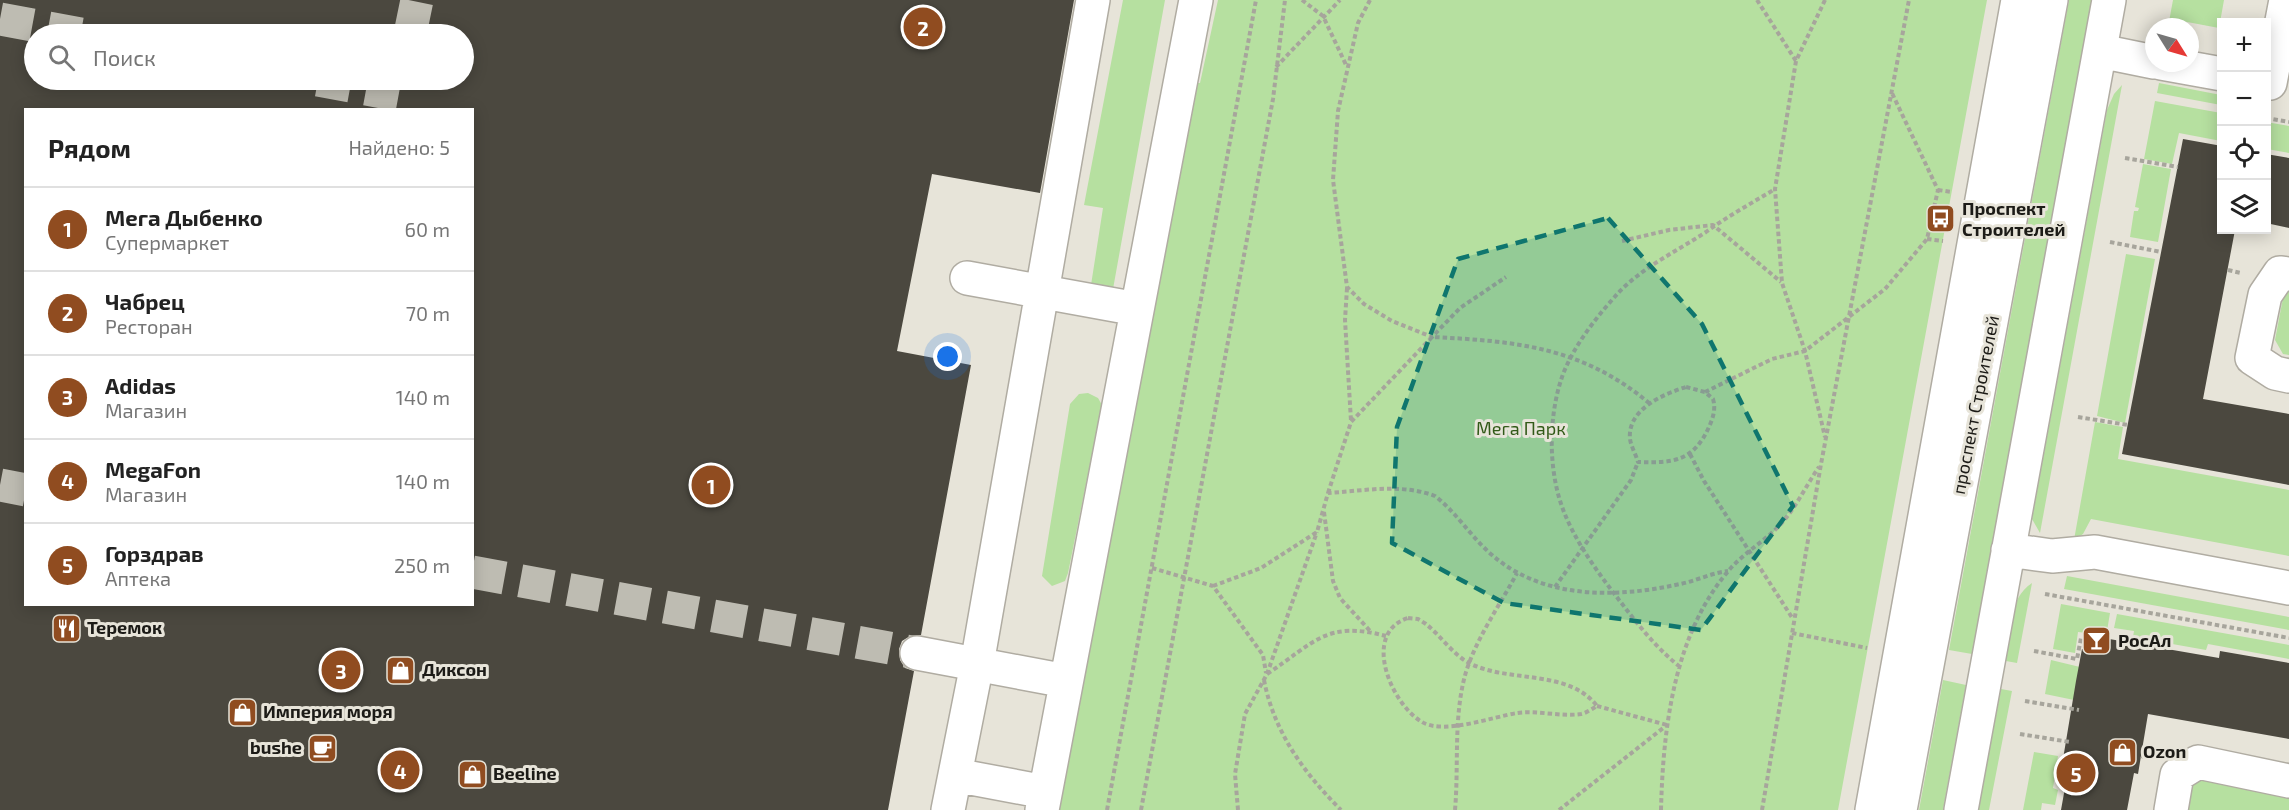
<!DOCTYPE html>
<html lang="ru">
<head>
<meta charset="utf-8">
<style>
	body { margin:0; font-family:"Exo 2",sans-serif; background:#f2f2f2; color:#222 }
	.controls { position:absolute; right:18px; top:18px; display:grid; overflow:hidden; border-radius:0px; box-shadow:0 3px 15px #0003 }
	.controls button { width:54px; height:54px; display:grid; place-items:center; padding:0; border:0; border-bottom:2px solid #e0e0e0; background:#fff; color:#222; font:30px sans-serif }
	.compass { position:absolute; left:2145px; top:18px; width:54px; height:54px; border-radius:50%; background:#fff; box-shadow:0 3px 15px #0003; rotate:127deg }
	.you { position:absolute; left:948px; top:357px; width:21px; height:21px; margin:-15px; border:4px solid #fff; border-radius:50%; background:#1a73e8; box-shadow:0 0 0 9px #1a73e833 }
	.badge { display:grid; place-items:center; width:39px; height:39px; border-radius:50%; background:#904c20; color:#fff; font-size:20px; font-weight:700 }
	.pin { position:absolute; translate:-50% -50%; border:3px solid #fff; box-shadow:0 2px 6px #0006 }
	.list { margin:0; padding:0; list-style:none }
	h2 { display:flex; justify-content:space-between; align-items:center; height:78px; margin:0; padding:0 24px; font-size:26px }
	h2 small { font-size:20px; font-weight:400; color:#767676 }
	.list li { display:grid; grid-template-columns:39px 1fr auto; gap:18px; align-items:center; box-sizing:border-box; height:84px; padding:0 24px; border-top:2px solid #e0e0e0 }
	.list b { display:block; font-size:22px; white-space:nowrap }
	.list p { margin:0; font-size:20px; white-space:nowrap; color:#767676 }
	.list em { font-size:20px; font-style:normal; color:#767676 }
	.icon { flex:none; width:33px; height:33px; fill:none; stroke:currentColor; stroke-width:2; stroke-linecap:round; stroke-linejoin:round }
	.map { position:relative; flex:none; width:2289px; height:810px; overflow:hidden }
	.search { position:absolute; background:#fff; box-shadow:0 3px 15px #0003; left:24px; top:24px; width:450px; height:66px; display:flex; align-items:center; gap:15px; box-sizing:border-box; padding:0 21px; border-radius:33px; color:#767676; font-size:22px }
	.panel { position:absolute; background:#fff; box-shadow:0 3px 15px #0003; left:24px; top:108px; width:450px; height:498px; border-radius:0px }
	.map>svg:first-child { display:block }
	.green { fill:#b6e0a0 }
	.building { fill:#4b483f; fill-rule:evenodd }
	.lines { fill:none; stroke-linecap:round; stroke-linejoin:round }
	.minor-tunnel { stroke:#bebcb2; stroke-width:33; stroke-dasharray:33 16; stroke-linecap:butt }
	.minor-casing { stroke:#b0aca2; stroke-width:36 }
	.path { stroke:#a7a59c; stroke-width:4; stroke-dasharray:4.5 3; stroke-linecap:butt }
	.minor { stroke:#fff; stroke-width:33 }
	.marked { fill:#0f766e; fill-opacity:0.2; stroke:#0f766e; stroke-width:4.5; stroke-dasharray:12 8; stroke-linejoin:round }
	.labels { text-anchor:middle; stroke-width:6; stroke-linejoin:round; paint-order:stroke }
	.poi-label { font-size:18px; font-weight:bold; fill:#1c1b17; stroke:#e7e4d9; text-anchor:start }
	.street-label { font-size:18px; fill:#1c1b17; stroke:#e7e4d9 }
	.park-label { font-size:18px; fill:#325a18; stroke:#e7e4d9 }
</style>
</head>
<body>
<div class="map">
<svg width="2289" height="810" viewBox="0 0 2289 810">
	<rect width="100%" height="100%" fill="#e7e4d9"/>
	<path class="green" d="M1123,0H1165L1113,289L1091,285L1103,208L1084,205Z
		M1218,0H1987L1838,810H1059L1198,83H1200Z
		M2069,0H2093L1972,654L1949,650Z
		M2173,0H2224L2219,28L2182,21L2180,27H2168Z
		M2159,83L2221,95V105L2157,93Z
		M2122,85L2040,533L2032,519L2107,110L2114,94Z
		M2155,101L2221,113V141L2179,133L2172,164L2144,159Z
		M2266,122L2289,126V153L2267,149Z
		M2143,164L2171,169L2158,242L2130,237L2134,211H2138L2139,208L2135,207Z
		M2126,254L2155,259L2125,423L2097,416Z
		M2289,291V355L2283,354L2275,340L2283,298Z
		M1088,393L1098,398L1102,405L1068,573L1065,581L1052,586L1042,576L1070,404L1079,394Z
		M2095,422L2123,427L2118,459L2289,490V556L2091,519L2083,534L2074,540Z
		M2067,576L2289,617V630L2064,589Z
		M2032,583L2017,663L2006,661C2011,635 2007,599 2032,583Z
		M2061,604L2110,613L2107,631L2088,628L2087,633L2078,632L2075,653L2053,649Z
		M2117,614L2289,645V659L2208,644L2206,650L2133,637L2134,631L2114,628Z
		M2051,660L2080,667L2074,700L2045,694Z
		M1943,680L1966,685L1943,810H1919Z
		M2001,689L2012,691L1989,810H1978Z
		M2034,752L2058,756L2053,788L2058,790L2055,805L2042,803L2041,810H2023Z
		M2204,779L2289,792V810H2181L2184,795L2194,780Z"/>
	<path class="building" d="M0,0H1074L1040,193L932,174L897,351L971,365L921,635L910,636L902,641L899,649L900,660L905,668L914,671L888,810H0ZM34,34H464V80H34ZM26,110H472V604H26Z
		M2183,139L2222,146V230H2235L2203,399L2289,414V485L2122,454Z
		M2266,154L2289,158V228L2266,223Z
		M2092,636L2219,658L2220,651L2289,663V739L2148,714L2138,774L2134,773L2127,810H2061L2070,760L2063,759L2076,681L2082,649L2089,650Z"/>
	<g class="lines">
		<path class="minor-tunnel" d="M0,19L81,34
			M410,34L417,0
			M318,80L399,95
			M0,485L26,490
			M472,572L917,653"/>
		<defs>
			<path id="minor" d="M2100,51L2154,62
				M2161,63L2222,74
				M2270,83L2286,0
				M2289,274L2280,273L2265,295L2252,358L2275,373L2289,376
				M967,278L1137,309
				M2008,550L2052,556L2095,552L2289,588
				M917,653L1066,681
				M955,775L1045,792
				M948,810L977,664L1093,0
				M1042,810L1196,0
				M1872,810L2018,0
				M1900,810L2051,0
				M1961,810L2109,0
				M2171,810L2177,775L2198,762L2289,781"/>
		</defs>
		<use href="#minor" class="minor-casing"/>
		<path class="path" d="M1302,0L1323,16L1347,67
			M1370,0L1358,23L1338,111L1333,180L1347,287L1364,304L1392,321L1432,337L1460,308L1506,277
			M1757,0L1796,61
			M1825,0L1796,61L1775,189L1782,283L1805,351L1825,437
			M1276,67L1340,0
			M2266,118L2289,122
			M2125,158L2178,167
			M1938,190L1952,192
			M1927,239L1943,241
			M1622,241L1669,230L1713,225L1781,282
			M2110,242L2161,252
			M2228,270L2241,273
			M1347,288L1345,320L1351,421
			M1686,387L1705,392L1713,399C1716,409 1713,418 1709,427C1693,462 1673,463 1638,462C1636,455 1631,446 1630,439C1627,409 1664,394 1686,387Z
			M1705,392L1772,359L1805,351L1885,289L1927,239L1938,190L1891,91
			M2078,417L2128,425
			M1690,454L1704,481L1793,619
			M1328,493L1351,422L1432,337C1516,341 1582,347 1649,403
			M1324,512L1333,581L1340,598L1371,632
			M1152,568L1213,586L1263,655L1266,673
			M1213,586L1261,568L1317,532L1328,493C1363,491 1401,483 1435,496C1457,513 1471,537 1492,555C1544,600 1617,598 1680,584C1696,581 1711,573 1728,571
			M1555,587L1631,480L1638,462
			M2045,594L2289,638
			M1408,618L1418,619L1426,624C1441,636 1454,656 1471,664C1511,683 1568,669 1597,706C1592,709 1586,713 1581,714C1560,717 1537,710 1517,713C1492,717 1444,735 1422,722C1391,704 1361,633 1408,618Z
			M1792,633L1867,648
			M2034,651L2077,659L2081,638L2089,639
			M1680,667C1654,646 1636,622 1616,596C1596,570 1576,542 1564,512C1548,472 1548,418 1562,377C1573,346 1598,315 1620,291C1645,266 1677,251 1706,232C1728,216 1752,203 1775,189
			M1267,674C1314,643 1326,620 1386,636
			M1264,680C1274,732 1304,773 1341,810
			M2025,701L2079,710
			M1597,706L1667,725
			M2020,734L2070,742
			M2141,756L2150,758
			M1107,810L1256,0
			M1141,810L1273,99L1285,0
			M1238,810L1235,774L1245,714L1267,674L1317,532
			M1455,810C1459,765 1453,716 1466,672C1477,637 1500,605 1517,573
			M1559,810L1667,725
			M1661,810C1663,728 1674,633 1730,569C1744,553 1763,542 1778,527C1795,510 1805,487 1819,467
			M1762,810L1821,464L1909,0"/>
		<use href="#minor" class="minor"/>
	</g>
	<path class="marked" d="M1608,218L1702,324L1793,506L1701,630L1504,603L1392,543L1397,427L1458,259Z"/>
	<defs>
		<symbol id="bus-square" viewBox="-11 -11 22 22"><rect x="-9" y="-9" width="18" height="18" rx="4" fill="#904c20" stroke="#e7e4d9"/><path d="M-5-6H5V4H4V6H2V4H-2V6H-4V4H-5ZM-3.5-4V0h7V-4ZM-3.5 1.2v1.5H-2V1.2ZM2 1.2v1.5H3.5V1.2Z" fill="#fff"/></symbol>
		<symbol id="restaurant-square" viewBox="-11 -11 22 22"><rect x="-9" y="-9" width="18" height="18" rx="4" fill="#904c20" stroke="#e7e4d9"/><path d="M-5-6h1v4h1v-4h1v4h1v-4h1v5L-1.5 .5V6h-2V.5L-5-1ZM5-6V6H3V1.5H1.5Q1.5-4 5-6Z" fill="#fff"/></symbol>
		<symbol id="bar-square" viewBox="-11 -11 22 22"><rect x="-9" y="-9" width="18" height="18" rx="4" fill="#904c20" stroke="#e7e4d9"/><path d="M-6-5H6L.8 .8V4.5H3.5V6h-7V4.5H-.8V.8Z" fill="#fff"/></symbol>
		<symbol id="shop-square" viewBox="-11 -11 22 22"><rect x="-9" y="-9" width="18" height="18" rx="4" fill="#904c20" stroke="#e7e4d9"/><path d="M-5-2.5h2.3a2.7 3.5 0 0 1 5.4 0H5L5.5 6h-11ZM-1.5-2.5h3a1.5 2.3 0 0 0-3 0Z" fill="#fff"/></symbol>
		<symbol id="cafe-square" viewBox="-11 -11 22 22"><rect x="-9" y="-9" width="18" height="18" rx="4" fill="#904c20" stroke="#e7e4d9"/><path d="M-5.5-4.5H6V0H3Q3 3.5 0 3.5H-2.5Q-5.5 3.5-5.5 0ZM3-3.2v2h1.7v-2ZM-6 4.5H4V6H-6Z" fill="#fff"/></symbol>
	</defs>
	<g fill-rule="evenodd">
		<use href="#bus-square" x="1924" y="202" width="33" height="33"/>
		<use href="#restaurant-square" x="50" y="612" width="33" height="33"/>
		<use href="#bar-square" x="2080" y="624" width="33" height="33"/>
		<use href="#shop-square" x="384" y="654" width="33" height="33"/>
		<use href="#shop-square" x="226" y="696" width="33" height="33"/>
		<use href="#cafe-square" x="306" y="732" width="33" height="33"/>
		<use href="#shop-square" x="2106" y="736" width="33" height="33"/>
		<use href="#shop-square" x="456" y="758" width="33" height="33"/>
	</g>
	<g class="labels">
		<g class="poi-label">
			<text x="1962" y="215">Проспект<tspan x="1962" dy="21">Строителей</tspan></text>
			<text x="87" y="634">Теремок</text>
			<text x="2118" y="647">РосАл</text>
			<text x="422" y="676">Диксон</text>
			<text x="263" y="718">Империя моря</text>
			<text x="302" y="754" text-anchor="end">bushe</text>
			<text x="2143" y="758">Ozon</text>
			<text x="493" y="780">Beeline</text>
		</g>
		<g class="street-label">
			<text transform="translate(1976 405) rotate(-79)" y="6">проспект Строителей</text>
		</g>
		<g class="park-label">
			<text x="1521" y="435">Мега Парк</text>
		</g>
	</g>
</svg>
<div class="controls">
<button>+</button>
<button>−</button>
<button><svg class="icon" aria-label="locate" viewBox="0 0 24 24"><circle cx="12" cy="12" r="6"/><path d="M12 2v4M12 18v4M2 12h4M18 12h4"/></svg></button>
<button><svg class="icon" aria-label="layers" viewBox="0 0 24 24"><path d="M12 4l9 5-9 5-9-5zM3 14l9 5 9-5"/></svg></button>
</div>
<svg class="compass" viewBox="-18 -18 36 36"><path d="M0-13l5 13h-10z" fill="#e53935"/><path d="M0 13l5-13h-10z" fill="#767676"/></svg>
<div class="you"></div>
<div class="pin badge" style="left:711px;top:485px">1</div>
<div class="pin badge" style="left:923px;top:27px">2</div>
<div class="pin badge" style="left:341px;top:670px">3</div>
<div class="pin badge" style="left:400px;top:770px">4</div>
<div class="pin badge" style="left:2076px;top:773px">5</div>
<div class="search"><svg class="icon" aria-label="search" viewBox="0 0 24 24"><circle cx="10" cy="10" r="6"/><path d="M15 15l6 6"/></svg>Поиск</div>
<section class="panel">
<h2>Рядом<small>Найдено: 5</small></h2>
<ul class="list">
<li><span class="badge">1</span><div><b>Мега Дыбенко</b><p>Супермаркет</p></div><em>60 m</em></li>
<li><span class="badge">2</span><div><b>Чабрец</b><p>Ресторан</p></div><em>70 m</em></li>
<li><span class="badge">3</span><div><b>Adidas</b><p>Магазин</p></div><em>140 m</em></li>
<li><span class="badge">4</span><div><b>MegaFon</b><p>Магазин</p></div><em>140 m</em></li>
<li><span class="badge">5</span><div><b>Горздрав</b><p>Аптека</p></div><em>250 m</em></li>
</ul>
</section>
</div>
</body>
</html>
